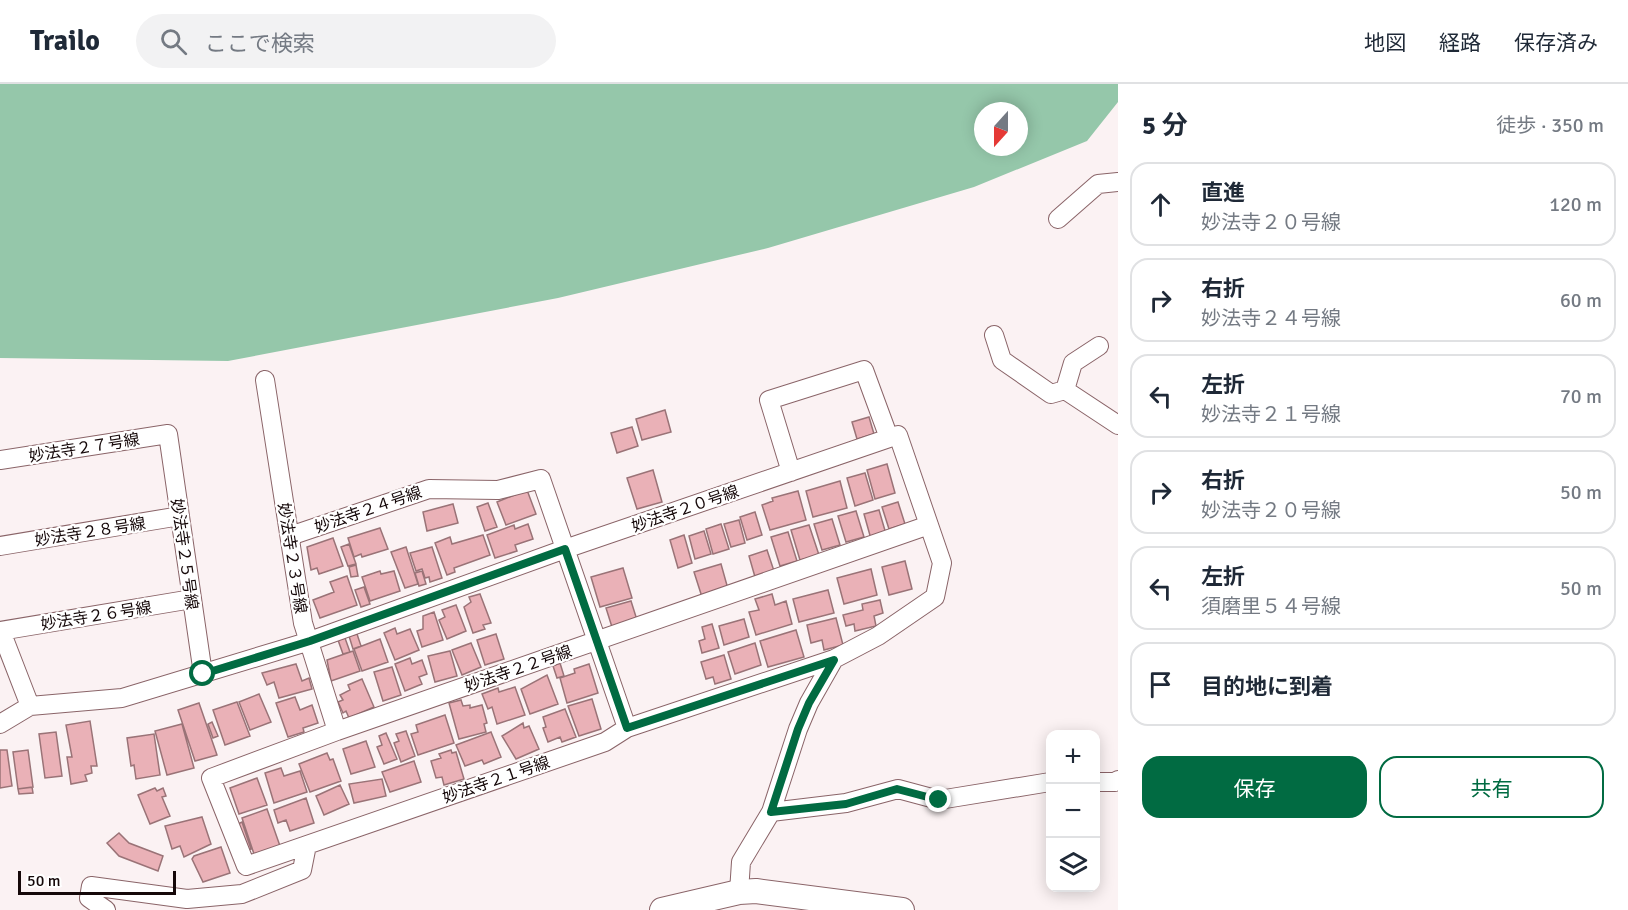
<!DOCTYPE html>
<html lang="ja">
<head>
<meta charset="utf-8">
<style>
	body { margin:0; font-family:Signika,"Noto Sans JP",sans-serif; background:#f2f2f3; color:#1f2937 }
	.controls { position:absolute; right:18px; bottom:18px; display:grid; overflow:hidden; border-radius:12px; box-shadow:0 3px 15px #0003 }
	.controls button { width:54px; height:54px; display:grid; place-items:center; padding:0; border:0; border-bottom:2px solid #e0e1e3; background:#fff; color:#1f2937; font:30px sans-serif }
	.compass { position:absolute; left:974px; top:18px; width:54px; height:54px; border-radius:50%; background:#fff; box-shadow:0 3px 15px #0003; rotate:201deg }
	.scale { position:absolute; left:18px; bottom:15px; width:158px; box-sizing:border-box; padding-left:6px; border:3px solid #150809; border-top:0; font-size:16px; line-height:21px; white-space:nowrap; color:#150809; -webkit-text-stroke:4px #fff; paint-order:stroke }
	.stop { position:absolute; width:18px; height:18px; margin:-14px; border:4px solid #016b42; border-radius:50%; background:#fff }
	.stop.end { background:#016b42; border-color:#fff; box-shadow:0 2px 6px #0008 }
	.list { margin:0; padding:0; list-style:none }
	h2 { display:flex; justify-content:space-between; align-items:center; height:78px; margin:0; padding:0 24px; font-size:26px }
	h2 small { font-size:20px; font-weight:400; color:#747a83 }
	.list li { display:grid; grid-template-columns:39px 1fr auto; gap:18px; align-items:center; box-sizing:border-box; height:84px; margin:0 12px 12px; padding:0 12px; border:2px solid #e0e1e3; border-radius:18px }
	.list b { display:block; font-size:22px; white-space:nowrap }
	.list p { margin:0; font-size:20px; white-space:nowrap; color:#747a83 }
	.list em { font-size:20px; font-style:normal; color:#747a83 }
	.actions { display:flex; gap:12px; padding:18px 24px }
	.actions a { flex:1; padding:14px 0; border:2px solid #016b42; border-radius:18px; text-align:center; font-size:21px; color:#016b42 }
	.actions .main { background:#016b42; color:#fff }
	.icon { flex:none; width:33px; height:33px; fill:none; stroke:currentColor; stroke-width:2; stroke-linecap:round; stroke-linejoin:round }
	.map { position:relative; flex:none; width:1118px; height:826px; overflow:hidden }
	header { display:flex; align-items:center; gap:36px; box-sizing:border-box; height:84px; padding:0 30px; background:#fff; border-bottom:2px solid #e0e1e3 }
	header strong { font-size:28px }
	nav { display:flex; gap:33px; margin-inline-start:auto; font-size:21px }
	.search { width:420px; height:54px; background:#f2f2f3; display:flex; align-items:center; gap:15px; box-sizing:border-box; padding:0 21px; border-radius:33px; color:#747a83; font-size:22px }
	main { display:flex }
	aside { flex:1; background:#fff }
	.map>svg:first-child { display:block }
	.forest { fill:#95c7aa; fill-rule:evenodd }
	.building { fill:#eab1b7; stroke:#9a7377; stroke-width:1.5 }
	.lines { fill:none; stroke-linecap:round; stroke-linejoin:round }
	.minor-casing { stroke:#8a6468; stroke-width:20 }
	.tertiary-casing { stroke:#8a6468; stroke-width:26 }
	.minor { stroke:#fff; stroke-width:18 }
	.tertiary { stroke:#fff; stroke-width:24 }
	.route { stroke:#016b42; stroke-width:8 }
	.labels { text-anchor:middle; stroke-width:4.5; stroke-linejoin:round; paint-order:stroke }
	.street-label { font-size:16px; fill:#150809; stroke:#fff }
</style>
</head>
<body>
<header>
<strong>Trailo</strong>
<div class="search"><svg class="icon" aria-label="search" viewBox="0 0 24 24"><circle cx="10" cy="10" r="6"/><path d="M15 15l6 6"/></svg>ここで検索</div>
<nav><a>地図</a><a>経路</a><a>保存済み</a></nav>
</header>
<main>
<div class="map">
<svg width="1118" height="826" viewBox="0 0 1118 826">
	<rect width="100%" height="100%" fill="#fbf2f3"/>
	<path class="forest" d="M0,0H1118V18L1087,57L974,103L768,164L558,214L228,277L0,274ZM983,27H1019V63H983Z"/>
	<path class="building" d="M665,326L671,348L642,356L636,335Z
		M869,333L874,350L857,355L852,338Z
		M632,343L638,362L617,369L611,349Z
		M887,380L895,409L875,415L867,386Z
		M653,386L662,418L637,425L627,394Z
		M865,389L873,416L855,422L847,394Z
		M840,397L847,424L813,433L806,407Z
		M527,406L536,430L506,441L497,418Z
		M798,407L806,436L770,446L762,421L773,417L772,414Z
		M898,418L905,440L889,445L882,423Z
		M488,419L497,443L485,447L477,423Z
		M453,420L458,439L427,447L423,428Z
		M879,426L886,450L871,455L864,430Z
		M856,427L864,453L846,458L838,432Z
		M755,428L762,451L747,456L740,433Z
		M832,435L840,461L822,466L814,440Z
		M739,436L745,459L731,463L724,440Z
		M528,440L533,455L515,461L517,467L495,474L487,451L514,441L515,445Z
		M721,440L729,465L713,470L706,445Z
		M809,441L819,471L800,476L791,446Z
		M380,444L388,465L362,473L361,470L354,473L348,454Z
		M704,447L711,470L695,475L689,452Z
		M788,448L797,477L780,482L771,453Z
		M483,451L490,471L454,484L455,488L447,491L435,459L450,453L452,460Z
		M684,451L692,479L678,484L670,456Z
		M333,454L343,482L319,490L317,484L311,486L307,463Z
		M349,460L356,480L348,482L341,463Z
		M406,463L418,500L405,504L391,468Z
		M432,463L442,494L430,498L429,493L425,494L422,485L416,487L410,469Z
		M767,466L774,487L755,493L749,472Z
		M905,477L912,505L889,511L882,483Z
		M721,480L728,505L702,513L694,488Z
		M356,481L358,492L351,493L349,483Z
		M623,484L632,514L600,523L591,493Z
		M871,485L877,511L844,520L837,494Z
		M380,487L381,490L394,487L400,507L370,517L362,493Z
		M422,487L426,500L419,502L415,489Z
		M347,492L357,521L320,534L313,516L334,508L330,498Z
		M364,503L370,520L361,523L355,506Z
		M828,506L834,529L799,538L793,515Z
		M480,510L491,539L483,541L485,545L473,549L464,523L471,518L469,513Z
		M772,510L775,521L786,517L792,540L756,551L749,528L759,526L755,515Z
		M880,516L883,529L874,532L876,542L855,547L854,540L846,542L843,531L863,526L862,520Z
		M631,517L637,536L612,543L606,524Z
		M456,521L466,547L447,555L439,536L445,533L442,526Z
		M434,528L443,556L422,563L417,547L423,545V532Z
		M836,534L843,561L824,566L822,556L811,559L807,541Z
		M744,535L749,553L724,561L719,542Z
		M712,540L719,564L702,569L699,557L705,555L702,543Z
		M395,544L397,550L410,545L419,566L395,576L384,549Z
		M796,546L804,573L768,583L760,557Z
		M357,550L361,562L353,565L349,552Z
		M496,550L504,575L485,581L477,556Z
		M345,554L350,568L343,570L338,556Z
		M380,555L388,578L362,587L354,565Z
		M471,559L481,583L462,591L452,566Z
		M755,559L761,581L735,590L728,568Z
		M353,567L360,587L331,597L327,576Z
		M450,567L457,592L435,598L428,572Z
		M724,571L731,595L715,600L713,593L706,595L701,578Z
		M410,574L412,580L422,576L427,590L419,593L422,600L405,607L395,580Z
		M560,579L564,592L557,594L553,582Z
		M296,580L302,597L309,594L312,605L279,614L274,598L267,601L262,589Z
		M589,580L598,609L567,619L560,594L575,589L574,585Z
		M392,583L401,611L383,617L374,588Z
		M547,591L558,620L530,630L521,605Z
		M362,595L374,623L349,634L346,627L343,629L338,618L343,616L340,611L350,606L348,601Z
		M515,603L525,631L497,640L492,623L488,625L482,610L498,604L499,608Z
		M259,610L271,638L250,646L239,618Z
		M295,613L300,626L312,621L318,639L303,644L304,648L288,653L276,619Z
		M592,615L601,645L579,652L568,622Z
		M461,616L463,622L470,621V624L482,621L487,639L484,640L486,648L459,655L449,619Z
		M237,618L250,652L225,661L213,626Z
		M199,619L217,671L195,677L178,626Z
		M565,625L576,653L562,658L560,653L548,658L543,644L546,643L543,633Z
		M445,631L454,659L418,671L411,650L418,648L416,641Z
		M90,637L97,682H91L92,689L85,691L87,697L71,700L67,673H72L66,641Z
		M212,638L218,652L213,654L208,640Z
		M523,639L524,644L529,642L539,665L516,675L502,652Z
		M182,640L194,684L167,691L155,647Z
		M406,647L415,672L401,678L394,659L399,657L396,650Z
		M56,648L62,692L45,694L39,650Z
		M491,648L501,673L484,680L482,676L465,682L456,661Z
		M386,649L397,675L384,680L377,663L382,661L379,652Z
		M154,650L160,691L136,695L134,681L131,682L127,654Z
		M366,657L375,683L351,690L343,665Z
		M0,666H7L12,702L0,704Z
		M28,666L33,703L18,705L13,668Z
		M451,666L452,669L456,668L464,695L444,701L442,693L436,694L431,677L441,674L439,670Z
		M327,669L330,676L333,675L341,697L310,708L299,680Z
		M414,677L421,698L390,708L382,688Z
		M281,684L284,692L300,687L307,708L274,719L265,689Z
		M257,694L267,721L239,730L230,704Z
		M382,695L386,712L354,719L349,700Z
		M340,701L349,720L324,731L316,712Z
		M32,703L33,709L19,710L18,705Z
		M155,704L157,707L163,704L166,712L162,713L170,732L150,740L138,711Z
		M306,714L314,739L290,747L286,736L278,739L274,726Z
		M267,725L280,762L254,770L242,734Z
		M202,733L211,760L184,773L180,762L172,765L165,742Z
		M242,738L251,765L245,767L236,741Z
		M119,749L129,759L163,772L158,787L119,772L107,759Z
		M221,763L230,789L203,798L192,775L194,772Z"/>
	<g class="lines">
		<defs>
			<path id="minor" d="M1058,135L1098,100L1118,98
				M994,251L1002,276L1051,310L1065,306L1118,341
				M265,296L303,539L337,647
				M1065,306L1073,279L1099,262
				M0,376L168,350L203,590
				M791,388L769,316L864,286L889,354
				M290,452L429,405L498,406L541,395L627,644
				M0,462L180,432
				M0,547L192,515
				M1,547L30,622L122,614L310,557L565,465L898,351L942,479L935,513L878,552L834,575L809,619L798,645L771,728L741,778L739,808
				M834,575L627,644L605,658L246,782L211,694L337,647L929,441
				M0,640L30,622
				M1096,698H1115L1118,696
				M771,728L846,719L898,705L939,716L1050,698
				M106,826L89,814L91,802L187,815L242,810L302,786L307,761"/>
			<path id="tertiary" d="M662,826L739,808L756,807L902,826"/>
		</defs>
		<use href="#minor" class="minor-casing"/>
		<use href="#tertiary" class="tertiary-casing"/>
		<use href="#minor" class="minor"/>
		<use href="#tertiary" class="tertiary"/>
	</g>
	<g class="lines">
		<path class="route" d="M203,590L310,557L565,465L627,644L834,576L809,619L798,645L771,728L846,720L897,705L939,716"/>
	</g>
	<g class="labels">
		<g class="street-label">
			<text transform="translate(84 363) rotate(-9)" y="6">妙法寺２７号線</text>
			<text transform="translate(685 424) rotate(-19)" y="6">妙法寺２０号線</text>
			<text transform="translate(368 425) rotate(-19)" y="6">妙法寺２４号線</text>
			<text transform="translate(90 447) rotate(-9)" y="6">妙法寺２８号線</text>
			<text transform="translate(185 470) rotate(82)" y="6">妙法寺２５号線</text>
			<text transform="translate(293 474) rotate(81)" y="6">妙法寺２３号線</text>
			<text transform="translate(96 531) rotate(-9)" y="6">妙法寺２６号線</text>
			<text transform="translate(518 584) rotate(-19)" y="6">妙法寺２２号線</text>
			<text transform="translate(496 695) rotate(-19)" y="6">妙法寺２１号線</text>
		</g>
	</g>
</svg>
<div class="controls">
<button>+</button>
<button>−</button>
<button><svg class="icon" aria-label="layers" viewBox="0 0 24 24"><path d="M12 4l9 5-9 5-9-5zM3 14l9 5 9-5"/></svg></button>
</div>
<svg class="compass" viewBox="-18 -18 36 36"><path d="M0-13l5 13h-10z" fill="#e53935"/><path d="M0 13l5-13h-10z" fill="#747a83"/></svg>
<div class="scale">50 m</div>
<div class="stop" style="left:203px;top:590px"></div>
<div class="stop end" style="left:939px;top:716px"></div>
</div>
<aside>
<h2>5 分<small>徒歩 · 350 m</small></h2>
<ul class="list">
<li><svg class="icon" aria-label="ahead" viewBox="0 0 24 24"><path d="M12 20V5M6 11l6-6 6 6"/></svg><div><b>直進</b><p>妙法寺２０号線</p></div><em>120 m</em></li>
<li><svg class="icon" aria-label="right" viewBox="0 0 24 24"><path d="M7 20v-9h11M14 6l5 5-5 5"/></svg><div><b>右折</b><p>妙法寺２４号線</p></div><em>60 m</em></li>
<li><svg class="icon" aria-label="left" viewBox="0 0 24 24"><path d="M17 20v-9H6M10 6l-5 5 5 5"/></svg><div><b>左折</b><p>妙法寺２１号線</p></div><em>70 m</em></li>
<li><svg class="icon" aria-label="right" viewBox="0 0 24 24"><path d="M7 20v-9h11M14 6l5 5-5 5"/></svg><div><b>右折</b><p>妙法寺２０号線</p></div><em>50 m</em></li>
<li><svg class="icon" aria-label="left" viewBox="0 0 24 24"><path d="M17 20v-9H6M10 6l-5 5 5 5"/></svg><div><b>左折</b><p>須磨里５４号線</p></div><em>50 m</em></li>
<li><svg class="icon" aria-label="arrive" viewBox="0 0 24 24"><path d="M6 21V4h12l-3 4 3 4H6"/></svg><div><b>目的地に到着</b></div></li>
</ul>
<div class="actions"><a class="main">保存</a><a>共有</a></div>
</aside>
</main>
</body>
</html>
